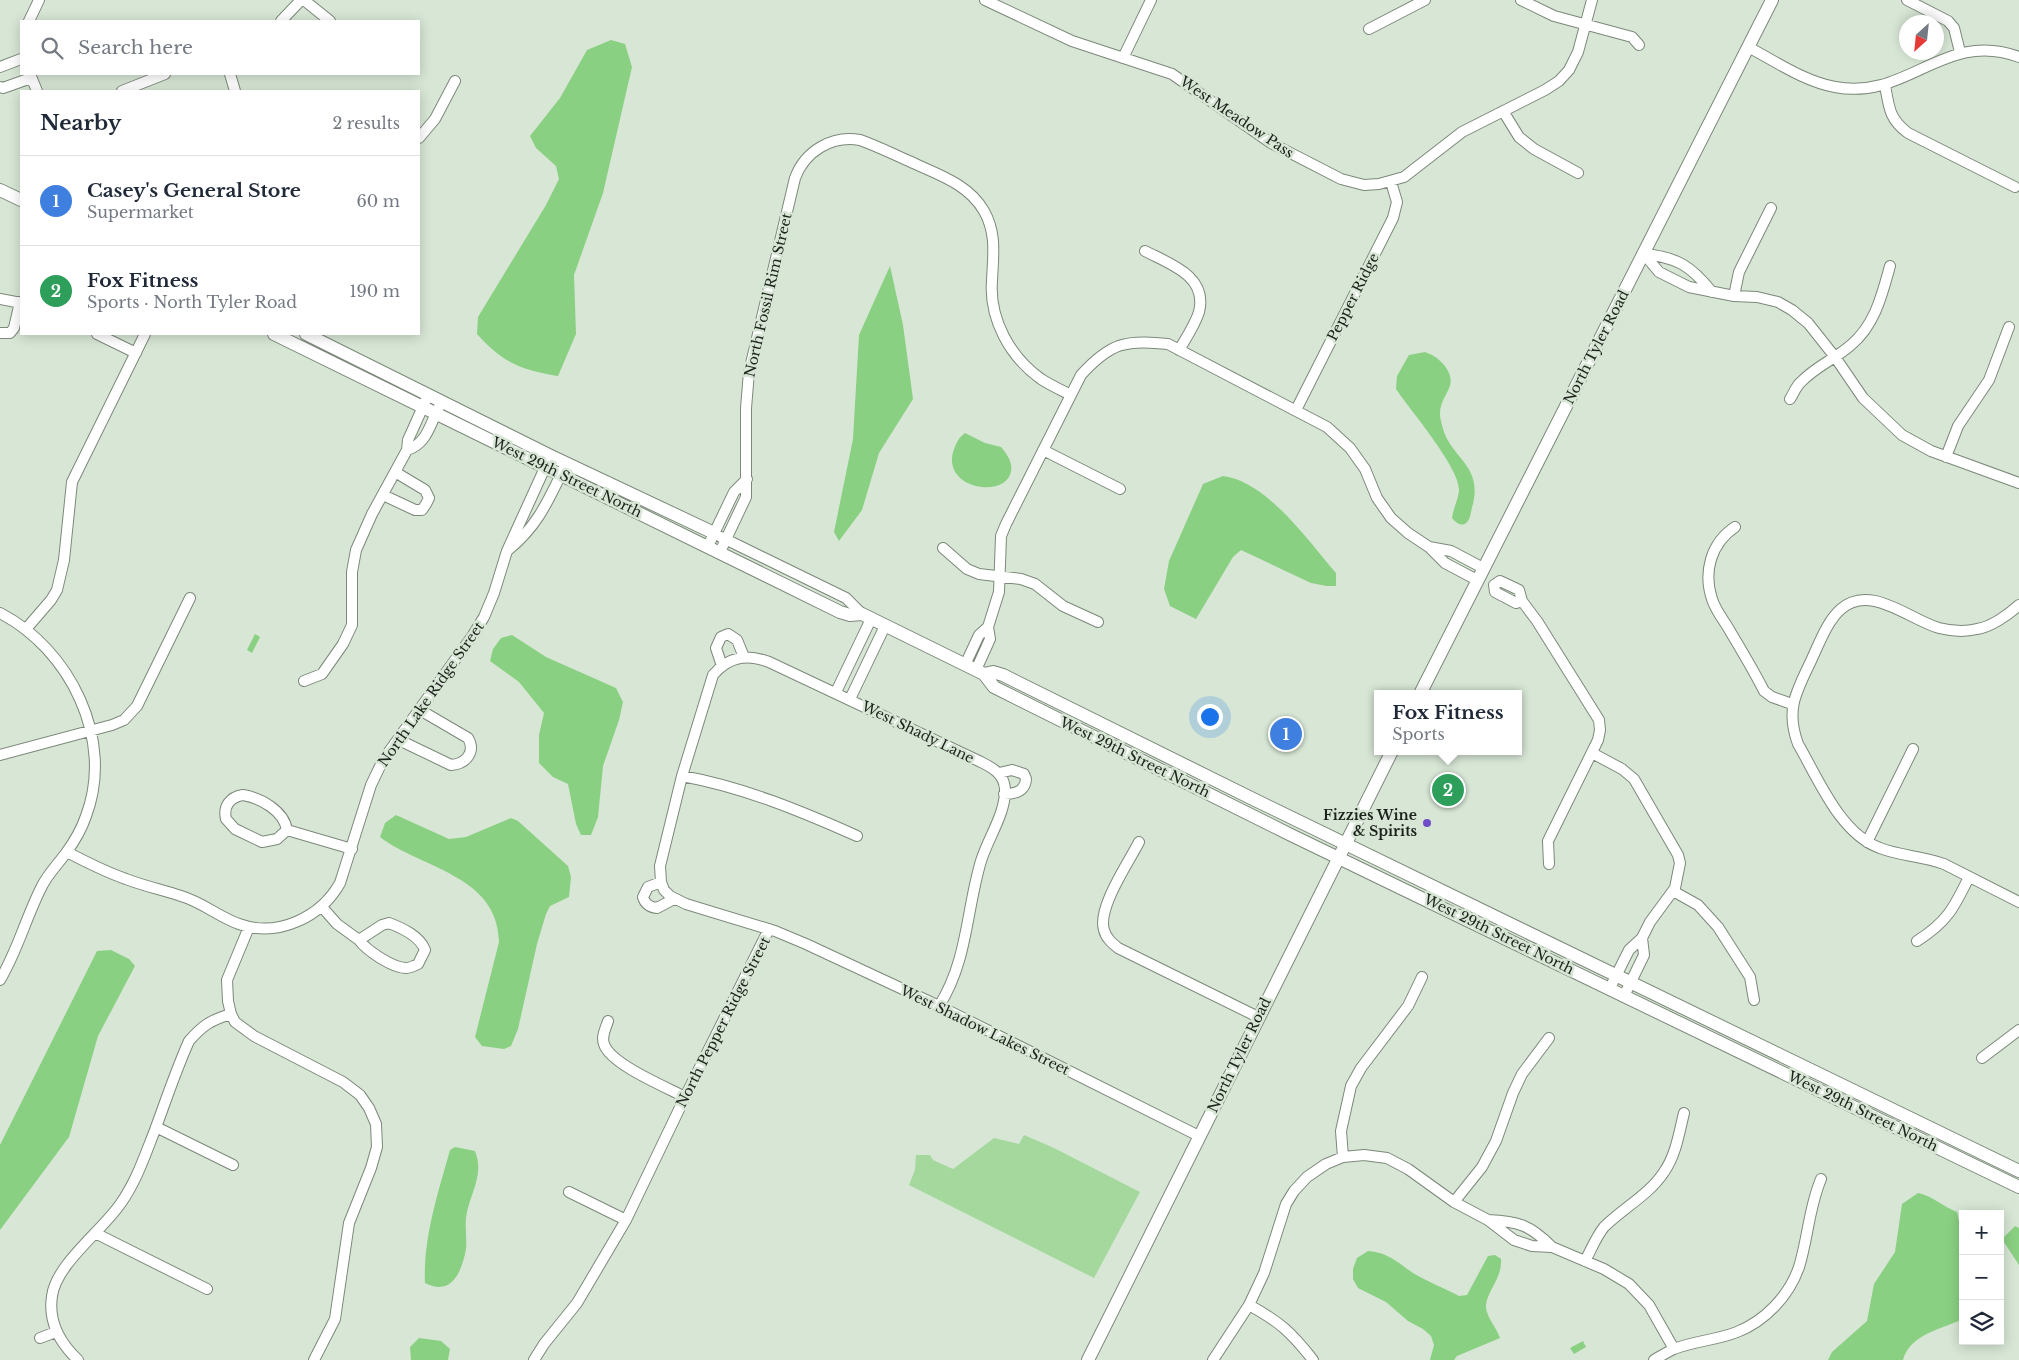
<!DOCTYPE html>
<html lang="en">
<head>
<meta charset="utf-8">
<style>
	body { margin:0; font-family:"Libre Baskerville",serif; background:#f2f2f3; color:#1f2937 }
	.controls { position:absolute; right:15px; bottom:15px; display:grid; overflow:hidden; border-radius:0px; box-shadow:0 2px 12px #0003 }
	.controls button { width:45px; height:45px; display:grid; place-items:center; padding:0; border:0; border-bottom:1px solid #e0e1e3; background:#fff; color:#1f2937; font:25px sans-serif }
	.compass { position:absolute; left:1899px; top:15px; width:45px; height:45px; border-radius:50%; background:#fff; box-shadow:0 2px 12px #0003; rotate:207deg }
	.you { position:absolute; left:1209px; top:716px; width:18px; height:18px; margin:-12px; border:4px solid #fff; border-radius:50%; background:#1a73e8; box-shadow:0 0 0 8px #1a73e833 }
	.badge { display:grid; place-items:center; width:32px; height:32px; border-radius:50%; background:#2563eb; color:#fff; font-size:16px; font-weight:700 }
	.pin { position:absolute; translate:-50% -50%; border:2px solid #fff; box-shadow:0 1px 5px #0006 }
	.popup { position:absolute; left:1374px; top:690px; width:148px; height:65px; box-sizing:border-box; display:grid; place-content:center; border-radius:0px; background:#fff; filter:drop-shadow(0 1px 4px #0005); font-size:16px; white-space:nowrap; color:#747a83 }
	.popup b { font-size:19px; color:#1f2937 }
	.popup::after { content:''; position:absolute; left:50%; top:100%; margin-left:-10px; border:10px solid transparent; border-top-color:#fff }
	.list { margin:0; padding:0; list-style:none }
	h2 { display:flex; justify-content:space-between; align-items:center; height:65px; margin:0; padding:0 20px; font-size:21px }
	h2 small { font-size:16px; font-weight:400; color:#747a83 }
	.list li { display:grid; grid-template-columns:32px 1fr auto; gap:15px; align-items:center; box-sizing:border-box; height:90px; padding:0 20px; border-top:1px solid #e0e1e3 }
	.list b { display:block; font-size:19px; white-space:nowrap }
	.list p { margin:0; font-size:16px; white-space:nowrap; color:#747a83 }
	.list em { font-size:16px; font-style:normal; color:#747a83 }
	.icon { flex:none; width:28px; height:28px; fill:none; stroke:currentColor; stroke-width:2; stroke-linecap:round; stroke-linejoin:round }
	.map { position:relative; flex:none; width:2019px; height:1360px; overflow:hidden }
	.search { position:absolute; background:#fff; box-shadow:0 2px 12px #0003; left:20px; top:20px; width:400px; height:55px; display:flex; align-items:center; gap:12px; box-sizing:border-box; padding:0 18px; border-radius:0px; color:#747a83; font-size:19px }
	.panel { position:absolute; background:#fff; box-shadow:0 2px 12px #0003; left:20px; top:90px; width:400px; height:245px; border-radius:0px }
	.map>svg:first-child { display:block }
	.green { fill:#a4d89d }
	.water { fill:#8ad082 }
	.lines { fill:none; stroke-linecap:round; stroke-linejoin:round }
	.minor-casing { stroke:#7c897a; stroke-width:12 }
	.major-casing { stroke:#7c897a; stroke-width:14 }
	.minor { stroke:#fff; stroke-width:10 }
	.major { stroke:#fff; stroke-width:12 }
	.poi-dot { fill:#6f4ec7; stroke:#d7e6d5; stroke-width:2 }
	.labels { text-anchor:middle; stroke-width:5; stroke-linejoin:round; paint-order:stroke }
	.street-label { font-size:14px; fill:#1d221c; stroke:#d7e6d5 }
	.poi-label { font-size:14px; font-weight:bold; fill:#1d221c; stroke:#d7e6d5; text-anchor:end }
</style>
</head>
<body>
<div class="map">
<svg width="2019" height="1360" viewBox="0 0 2019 1360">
	<rect width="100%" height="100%" fill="#d7e6d5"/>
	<path class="green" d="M1024,1135L1052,1147L1140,1192L1094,1278L909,1185L915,1170L916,1155H930L933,1160L953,1169L994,1138L1019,1144Z"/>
	<path class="water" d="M611,40L625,44L632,67L603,193L574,275L576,334L558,376C521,370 503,363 477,334L478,317L546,205L559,179L556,166L536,148L530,136L560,98L587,50Z
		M890,266L903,325L913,399L879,453L862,510L839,541L834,532L853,439L859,335Z
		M1425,352C1433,355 1438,358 1444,365C1461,387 1440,393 1440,414C1440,418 1442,425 1443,429C1452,459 1482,465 1473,504C1471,509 1471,518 1467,522C1462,528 1455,522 1452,518C1453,509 1458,500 1459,491C1461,469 1410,410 1396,389L1397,376L1409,355Z
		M965,433L985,443L1001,447C1006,453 1013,462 1011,471C1007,499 943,490 953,452C956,444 958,438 965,433Z
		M1223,476C1268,482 1308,541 1336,573V586H1327L1311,583L1241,550L1233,557L1196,619L1170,606L1164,589L1169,561L1203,484Z
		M255,634L260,637L252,653L247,650Z
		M512,635L546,657L616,688L623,702L619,720L603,766L598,817L591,835H581L576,824L568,784L553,777L539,763V735L544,713L519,682L490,661L493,649L501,638Z
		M396,815L449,839L466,837L511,818L518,821L568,866L571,877L569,897L550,906L546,914L537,944L518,1029L511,1046L504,1049L482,1046L475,1037L499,942C498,875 422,869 380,837L385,823Z
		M111,950L129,959L135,966L98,1036L69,1137L0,1230V1145L97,951Z
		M455,1147L475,1151C485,1176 469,1194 466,1218C465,1228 467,1239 466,1249C462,1271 452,1297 425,1283C423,1238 438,1193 450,1150Z
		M1918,1193C1933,1196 1943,1207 1957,1212L1963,1238V1319C1942,1329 1910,1334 1903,1360H1828L1832,1352L1867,1321L1874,1284L1895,1252L1902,1204Z
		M2015,1226L2019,1228V1265L2002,1239Z
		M1368,1251C1389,1253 1397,1262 1413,1273C1428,1282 1444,1288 1459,1296L1467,1295L1488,1256L1495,1255L1501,1259C1502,1279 1488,1289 1486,1305C1485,1316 1497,1328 1500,1338L1457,1356L1454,1360H1430L1434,1345L1431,1336L1423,1329L1408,1321L1386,1302L1358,1288L1353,1279V1269L1357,1258Z
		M419,1338L441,1341L450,1349L448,1360H411L410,1347Z
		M1583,1341L1586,1347L1574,1354L1570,1348Z"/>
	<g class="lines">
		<defs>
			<path id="minor" d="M304,0L330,21
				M985,0L1072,41L1172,74L1271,143L1341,179L1364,185L1379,184L1404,177L1462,132L1545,90L1559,81L1569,70L1578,52L1592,0
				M1521,0L1554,16L1632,37L1639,45
				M1907,0L1948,21L1954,28L1960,52
				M29,21L39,0
				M281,21L301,0
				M1369,29L1425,0
				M1748,47C1775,61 1805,82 1835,87C1908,101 1944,29 2019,57
				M1123,58L1151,0
				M0,67L21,59
				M30,74L37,91
				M230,74L235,91
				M1885,85C1889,107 1889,119 1908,133L2015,187
				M0,87L3,88L31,78
				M122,91L165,74
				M1503,111L1519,137L1534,149L1578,173
				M419,138L435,119L455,81
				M1145,251C1170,264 1208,276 1199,312C1195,325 1186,338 1179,350
				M1644,254L1659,272L1689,287L1734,296L1757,297L1778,302L1792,310L1808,323L1835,357L1863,398L1902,435L1931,451L2019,483
				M1644,254C1677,257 1691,266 1712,292
				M1734,296L1739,272L1771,208
				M0,299L21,303
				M0,333H10L14,328L20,302
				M97,334L136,353
				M1790,399C1794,393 1796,386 1801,382C1815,367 1835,359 1851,345C1875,325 1882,295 1890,266
				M1296,410L1393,218L1397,202L1391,182
				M407,450C427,444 430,424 439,407
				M1043,450L1120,489
				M1946,457L1958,426L1989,380L2009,327
				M383,495L415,510H422L426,504L429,498L425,490L395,472
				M1735,527C1711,543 1703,572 1712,599C1715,609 1722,618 1727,626C1740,648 1753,669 1764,691L1772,697L1792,704
				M721,537L846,598L862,614
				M708,546L734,492L747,479
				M1429,547L1451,551L1483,568
				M943,548L967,569L979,574L1021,579L1035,584L1063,606L1098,622
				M508,550C537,527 548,501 564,468
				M720,552L746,497V408L749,372L795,178C805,151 832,135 860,140C877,146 893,154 909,161C936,174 968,183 984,211C997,234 993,256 992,281C989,319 1010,357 1041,379C1050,385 1061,390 1071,395
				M1500,581L1519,590L1522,601L1516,603L1495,592L1494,585Z
				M1522,601L1537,621L1599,720L1600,730L1598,740L1548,841L1549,864
				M2019,605C2008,615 1991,627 1977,629C1965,632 1951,631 1939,628C1910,620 1870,583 1841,609C1826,622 1818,647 1809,665C1795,694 1786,711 1798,744C1818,778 1840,834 1880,848C1900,856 1923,856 1944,864L2019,902
				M0,613C70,649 115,740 86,816C82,828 74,842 66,853C58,864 48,874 42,886C26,917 18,950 0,980
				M26,629L51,600L57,590L64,560L72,482L145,334
				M965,665L979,635L988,627
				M722,666L716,648L721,637L728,634L737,640L744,657
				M976,670L990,639L988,627L999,592L1001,536L1006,524L1081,375C1110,343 1126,339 1168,344L1327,427L1350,448L1365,469L1377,498L1391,518L1408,533L1429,547L1445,563L1477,580
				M304,681L322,674L343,644L352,625V572L356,550L372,514L407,450L408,440L426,400
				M836,692L871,619
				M850,699L885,626
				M399,740L451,765C466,764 476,752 468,738L420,710
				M1592,753L1622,769L1634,779L1678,855L1680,863L1675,888L1650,922L1642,938L1629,950L1610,988
				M0,755L112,725L124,720L137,706L190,598
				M999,773L1012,770L1024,774L1026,779C1025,791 1016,794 1004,794
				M682,776C743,787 801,811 857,836
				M243,795C261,798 284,811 287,830L277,839L262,842L235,829L226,819C223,806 230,797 243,795Z
				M287,830L352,849
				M1139,842C1129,862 1097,908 1104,930C1106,938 1112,943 1118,948L1258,1017
				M1867,842L1913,749
				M67,852C86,862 106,872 126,879C144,886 163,890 181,896C202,902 219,917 239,924C278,938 321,917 340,883L371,785L383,760L473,635L484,617L494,593L507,551L548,461
				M661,882L648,887L643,897C645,904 649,907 657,908L674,899
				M1673,891L1698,905L1718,927L1750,977L1754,1000
				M322,907L337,924L359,940
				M389,923C402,928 420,936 425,950L418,964C414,966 410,968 406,968C393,968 367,951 359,940L382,925Z
				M249,927L227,980L228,1001L231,1014L235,1022L254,1036L343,1082L360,1095L369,1108L376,1124L377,1147L371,1168L349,1223L335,1319L314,1360
				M1917,941C1947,922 1954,908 1969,877
				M1624,996L1644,955L1642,938
				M939,1006C968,960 966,911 981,861C988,838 1006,813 1005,789C1004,774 993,768 981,762L769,662C747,654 729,656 713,675L682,776L660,866L661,882L664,890L670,896L686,904L775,931L806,944L939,1006L1199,1136
				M608,1021C606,1028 601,1036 604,1044C610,1064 666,1087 685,1097
				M1982,1058L2019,1030
				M156,1127L233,1165
				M1343,1157L1341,1131L1351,1086L1361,1068L1408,1006L1422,977
				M569,1192L626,1220
				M1454,1202L1482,1167L1496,1141L1513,1093L1522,1074L1549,1038
				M1488,1220C1518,1221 1530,1225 1552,1247
				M95,1233L207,1289
				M1585,1261C1591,1250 1596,1237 1604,1227C1623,1208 1649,1195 1664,1172C1676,1155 1679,1133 1684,1113
				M1249,1305C1280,1322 1291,1332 1313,1360
				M40,1338L56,1332
				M78,1360C60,1343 48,1322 52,1296C56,1264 103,1230 121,1203C137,1180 145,1155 155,1130C166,1100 176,1070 189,1041C203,1025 211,1020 231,1014
				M534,1360L544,1344L577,1303L626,1220L685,1097L769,929
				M1213,1360L1249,1305L1264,1273L1286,1204L1294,1191L1307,1177L1326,1164L1343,1157L1364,1155L1387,1158L1408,1169L1454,1202L1488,1220L1514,1240L1532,1246L1552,1247L1604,1269L1629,1284L1649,1305L1674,1349
				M1654,1360C1661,1356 1667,1352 1674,1349C1694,1341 1717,1340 1737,1332C1765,1321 1789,1296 1799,1267C1808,1238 1809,1207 1821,1179"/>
			<path id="major" d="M0,190L21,200
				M274,334L840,612L850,615L862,614L984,674L994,687L1291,835L2019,1187
				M306,334L551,456L714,533
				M984,674L993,672L1003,675L1253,799L2019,1171
				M1420,694L1772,0
				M1088,1360L1392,751"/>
		</defs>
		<use href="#minor" class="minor-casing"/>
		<use href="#major" class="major-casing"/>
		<use href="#minor" class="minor"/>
		<use href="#major" class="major"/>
	</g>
	<circle class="poi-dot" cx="1427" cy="823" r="5"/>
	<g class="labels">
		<g class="street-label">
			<text transform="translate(1237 117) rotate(34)" y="5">West Meadow Pass</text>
			<text transform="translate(768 295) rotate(-77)" y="5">North Fossil Rim Street</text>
			<text transform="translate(1353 297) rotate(-63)" y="5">Pepper Ridge</text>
			<text transform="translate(1596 347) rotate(-63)" y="5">North Tyler Road</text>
			<text transform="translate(567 477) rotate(26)" y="5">West 29th Street North</text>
			<text transform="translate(431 694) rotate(-55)" y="5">North Lake Ridge Street</text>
			<text transform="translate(918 732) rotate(26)" y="5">West Shady Lane</text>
			<text transform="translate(1135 757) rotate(26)" y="5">West 29th Street North</text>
			<text transform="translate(1499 934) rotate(26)" y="5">West 29th Street North</text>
			<text transform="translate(723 1022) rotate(-63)" y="5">North Pepper Ridge Street</text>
			<text transform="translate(985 1030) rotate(26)" y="5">West Shadow Lakes Street</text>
			<text transform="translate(1239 1055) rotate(-64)" y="5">North Tyler Road</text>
			<text transform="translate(1863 1111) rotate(26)" y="5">West 29th Street North</text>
		</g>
		<g class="poi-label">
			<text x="1417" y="820">Fizzies Wine<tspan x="1417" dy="16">&amp; Spirits</tspan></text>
		</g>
	</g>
</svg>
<div class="controls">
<button>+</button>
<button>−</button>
<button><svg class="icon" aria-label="layers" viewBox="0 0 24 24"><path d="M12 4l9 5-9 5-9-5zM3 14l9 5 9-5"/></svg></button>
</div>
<svg class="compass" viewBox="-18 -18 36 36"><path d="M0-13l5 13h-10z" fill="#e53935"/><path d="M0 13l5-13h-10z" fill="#747a83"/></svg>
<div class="you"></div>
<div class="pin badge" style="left:1286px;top:734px;background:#3f7fe0">1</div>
<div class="pin badge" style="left:1448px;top:790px;background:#2e9e5b">2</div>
<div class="popup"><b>Fox Fitness</b>Sports</div>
<div class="search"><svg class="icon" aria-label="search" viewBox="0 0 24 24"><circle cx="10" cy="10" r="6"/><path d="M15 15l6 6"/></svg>Search here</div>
<section class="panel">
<h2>Nearby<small>2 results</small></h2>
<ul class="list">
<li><span class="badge" style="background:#3f7fe0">1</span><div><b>Casey's General Store</b><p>Supermarket</p></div><em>60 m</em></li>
<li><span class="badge" style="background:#2e9e5b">2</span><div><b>Fox Fitness</b><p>Sports · North Tyler Road</p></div><em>190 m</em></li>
</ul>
</section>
</div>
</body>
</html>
